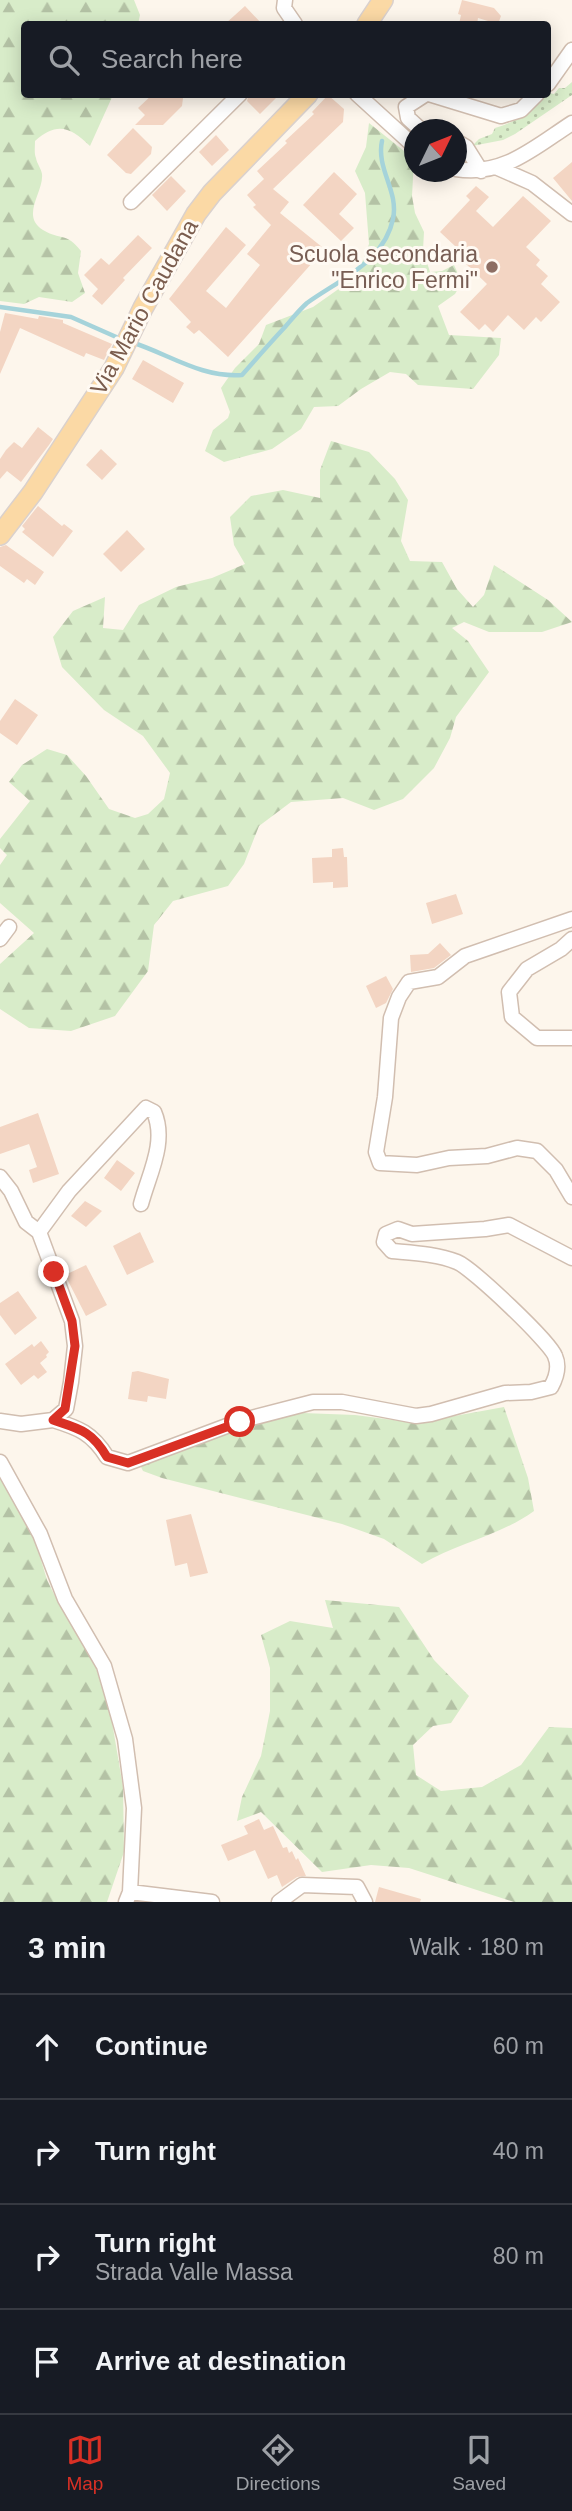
<!DOCTYPE html>
<html lang="en">
<head>
<meta charset="utf-8">
<style>
	body { margin:0; font-family:Arial,sans-serif; background:#242831; color:#f1f3f6 }
	.compass { position:absolute; left:404px; top:119px; width:63px; height:63px; border-radius:50%; background:#171b24; box-shadow:0 4px 18px #0003; rotate:47deg }
	.stop { position:absolute; width:21px; height:21px; margin:-16px; border:5px solid #d93025; border-radius:50%; background:#fff }
	.stop.end { background:#d93025; border-color:#fff; box-shadow:0 2px 7px #0008 }
	.list { margin:0; padding:0; list-style:none }
	h2 { display:flex; justify-content:space-between; align-items:center; height:91px; margin:0; padding:0 28px; font-size:30px }
	h2 small { font-size:23px; font-weight:400; color:#9ea1a6 }
	.list li { display:grid; grid-template-columns:46px 1fr auto; gap:21px; align-items:center; box-sizing:border-box; height:105px; padding:0 28px; border-top:2px solid #363941 }
	.list b { display:block; font-size:26px; white-space:nowrap }
	.list p { margin:0; font-size:23px; white-space:nowrap; color:#9ea1a6 }
	.list em { font-size:23px; font-style:normal; color:#9ea1a6 }
	.icon { flex:none; width:38px; height:38px; fill:none; stroke:currentColor; stroke-width:2; stroke-linecap:round; stroke-linejoin:round }
	.map { position:relative; flex:none; width:572px; height:1902px; overflow:hidden }
	.search { position:absolute; background:#171b24; box-shadow:0 4px 18px #0003; left:21px; right:21px; top:21px; height:77px; display:flex; align-items:center; gap:18px; box-sizing:border-box; padding:0 24px; border-radius:7px; color:#9ea1a6; font-size:26px }
	.sheet { height:511px; background:#171b24 }
	nav { display:flex; justify-content:space-around; align-items:center; box-sizing:border-box; height:98px; border-top:2px solid #363941; background:#171b24; font-size:19px; color:#9ea1a6 }
	nav a { display:grid; justify-items:center; gap:4px }
	nav .on { color:#d93025 }
	.map>svg:first-child { display:block }
	.grass { fill:url(#grass-dots) }
	.forest { fill:url(#forest-firs) }
	.lines { fill:none; stroke-linecap:round; stroke-linejoin:round }
	.stream { stroke:#a5d3da; stroke-width:4.5 }
	.building { fill:#f3d5c3 }
	.minor-casing { stroke:#d1beb0; stroke-width:17 }
	.major-casing { stroke:#dad1cd; stroke-width:22 }
	.minor { stroke:#fff; stroke-width:14 }
	.major { stroke:#fbd9a5; stroke-width:19 }
	.route { stroke:#d93025; stroke-width:9 }
	.education-dot { fill:#8d6e63; stroke:#fffaf3; stroke-width:2.5 }
	.labels { text-anchor:middle; stroke-width:6; stroke-linejoin:round; paint-order:stroke }
	.education-label { font-size:23px; fill:#785e54; stroke:#fffaf3; text-anchor:end }
	.street-label { font-size:23px; fill:#7a5c4d; stroke:#fffaf3 }
</style>
</head>
<body>
<div class="map">
<svg width="572" height="1902" viewBox="0 0 572 1902">
	<defs>
		<pattern id="grass-dots" width="8" height="8" patternUnits="userSpaceOnUse" patternTransform="scale(1.75)"><rect width="8" height="8" fill="#d8ecc9"/><path d="M2 2h.1M6 6h.1" fill="none" stroke="#b4c2a5" stroke-width="1.8" stroke-linecap="round"/></pattern>
		<pattern id="forest-firs" width="22" height="20" patternUnits="userSpaceOnUse" patternTransform="scale(1.75)"><rect width="22" height="20" fill="#d8ecc9"/><path d="M5 1l3.5 6h-7zM16 11l3.5 6h-7z" fill="#b4c2a5"/></pattern>
	</defs>
	<rect width="100%" height="100%" fill="#fdf6ec"/>
	<path class="grass" d="M572,82V95L515,134L503,140L472,146L479,139L492,134L495,128C518,122 532,109 549,93L554,94L559,88H565Z"/>
	<path class="forest" d="M0,0H134L140,15L138,24H24V94L113,95L90,146C70,126 56,122 35,141C35,147 34,153 36,158C37,164 41,168 42,174C44,192 20,216 43,230C61,241 65,231 81,251L78,273L85,293L72,302L39,297L24,304L0,301Z
		M369,123L414,159L412,196L415,213L424,232L423,250L430,272L442,271L454,265L462,282L455,294L438,306L449,335L501,338L499,355L473,389L418,385L406,374L390,372L361,389L338,406L314,407L301,429L272,449L224,462L205,451L213,430L228,418L230,412L221,388L235,368L259,344L266,325L313,307L357,276L369,244L365,193L355,171L366,147Z
		M331,441L369,452L395,479L408,500L401,541L410,561L442,562L457,589L473,607L484,595L494,565L548,600L572,622L542,632H489L464,622L452,628L468,641L489,672L456,717L450,738L434,768L403,799L374,810L343,798L291,802L259,826L244,864L228,886L173,901L154,925L148,971L115,1016L71,1031L29,1028L0,1009V964L34,933L0,903V865L7,855L0,848V839L30,801L9,782L22,765L47,749L67,755L86,776L109,809L135,818L148,814L164,799L170,773L143,736L104,710L62,667L53,637L73,611L105,597L103,628L123,630L139,605L176,587L212,578L245,564L234,545L230,517L251,496L283,490L320,498V470Z
		M504,1407L528,1478L534,1511C501,1535 458,1543 422,1564L384,1539L342,1524L162,1478L143,1471L141,1467L196,1437L303,1413L355,1415L416,1423Z
		M0,1474L32,1530L47,1580L60,1606L95,1665L111,1716L123,1787L124,1852L107,1902H0Z
		M325,1600L399,1607L434,1660L469,1696L451,1723L433,1726L413,1745L416,1775L441,1791L482,1787L521,1765L549,1727L572,1728V1902H514L409,1868L371,1865L322,1872L261,1812L237,1821L242,1797L261,1756L270,1711V1668L261,1635L290,1621L333,1628Z"/>
	<g class="lines">
		<path class="stream" d="M0,307L71,317L123,340
			M131,342C169,354 201,378 242,375C256,359 270,343 285,327C292,319 299,310 307,303C339,280 384,262 393,219C399,191 376,169 382,141"/>
	</g>
	<path class="building" d="M462,0L494,8L501,16L498,24L478,18L477,24H459L461,15L458,14Z
		M245,6L262,24H225Z
		M153,94H179L183,98L182,106L163,125H135L145,115L138,108Z
		M249,94H280L260,114L247,101Z
		M328,95L344,109L343,122L273,189L289,202L280,213L322,247L309,259L313,262L228,357L199,330L194,334L186,327L191,322L169,299L226,227L246,245L206,291L226,308L260,265L247,254L271,225L253,207L256,205L247,195L264,179L257,171L287,143L285,141L314,114L312,112Z
		M133,128L152,147L151,154L131,174L126,173L107,155Z
		M216,135L229,150L212,166L199,152Z
		M572,162V201L553,178Z
		M334,172L357,194L339,214L354,228L341,241L303,205Z
		M171,176L186,191L167,211L152,195Z
		M476,186L489,197L476,211L493,227L523,196L551,221L526,247L540,260L536,265L548,276L541,284L560,302L541,322L536,317L524,330L508,315L493,332L485,324L479,330L460,312L487,284L466,264L470,260L440,232L470,200L466,196Z
		M138,235L152,248L123,278L125,280L102,305L92,296L98,289L84,275L101,258L109,265Z
		M5,313L38,319L39,316L63,320V323L112,344L104,360L86,353L84,357L20,328L0,374V332Z
		M143,360L184,383L173,403L132,379Z
		M38,427L53,439L49,445L21,482L7,471L0,479V459L6,450L14,442L22,448Z
		M101,449L117,464L102,480L86,465Z
		M38,506L62,526L64,524L73,531L53,557L22,532L25,529L22,526Z
		M127,530L145,549L121,572L103,554Z
		M6,545L44,572L35,585L27,579L24,583L0,566V547Z
		M15,699L38,715L17,745L0,733V721Z
		M343,848L344,857H347L348,887L333,888V882L313,883L312,858L332,857V849Z
		M456,894L463,914L432,924L426,903Z
		M440,943L451,955L434,968L411,972L410,955L428,954Z
		M386,976L393,989L386,1003L376,1008L366,986Z
		M38,1113L59,1174L33,1183L29,1170L37,1167L29,1144L0,1154V1127Z
		M117,1160L135,1173L121,1191L104,1178Z
		M85,1201L102,1211L86,1227L71,1216Z
		M140,1232L154,1262L127,1275L113,1246Z
		M86,1265L107,1305L86,1316L65,1275Z
		M18,1291L37,1318L15,1335L0,1315V1303Z
		M41,1341L49,1352L46,1355L47,1357L40,1363L47,1372L38,1379L34,1375L21,1385L5,1364L32,1344L34,1347Z
		M138,1371L169,1379L166,1399L148,1396L147,1402L128,1399L132,1372Z
		M191,1514L208,1573L190,1577L187,1563L175,1566L166,1520Z
		M259,1819L264,1830L273,1826L283,1848L287,1847L289,1853L292,1851L296,1860L298,1858L306,1876L297,1877L282,1887L277,1875L268,1879L255,1850L228,1861L221,1845L248,1834L244,1826Z
		M379,1887L421,1899L420,1902H375Z"/>
	<g class="lines">
		<defs>
			<path id="minor" d="M285,0L284,8L295,24
				M548,84L572,50
				M357,94L414,146
				M429,94L501,116L521,110L537,94
				M421,130L408,118L406,107L426,94
				M456,141L466,147L481,171
				M498,168L532,183L572,214
				M456,169C503,177 535,147 572,123
				M131,202L240,94
				M572,919L465,956L438,977L409,982L399,997L391,1018L385,1097L376,1152L380,1163L417,1165L449,1158L487,1156L517,1148L537,1151L556,1170L572,1197
				M0,939L9,927
				M572,939L561,949L527,969L509,992L512,1017L537,1038H572
				M0,1177L11,1191L26,1222L39,1232
				M53,1420C79,1428 92,1433 107,1457L128,1463L240,1421L313,1402H342L416,1416L431,1414L505,1393L531,1392L551,1387C556,1378 560,1367 555,1356C550,1342 472,1268 457,1262C437,1254 414,1253 392,1251L384,1242L386,1234L398,1229L412,1234L485,1229L509,1225L572,1258
				M0,1421L21,1424L53,1420L66,1409L71,1382L75,1346L72,1321L39,1232L69,1191L146,1108L154,1112C167,1142 149,1174 141,1204
				M0,1462L40,1534L65,1599L104,1666L125,1739L134,1808L130,1892L126,1902
				M130,1892L212,1902
				M279,1902L302,1885L357,1887L365,1902"/>
			<path id="major" d="M367,24L383,0
				M0,535L33,492L114,368L143,308L196,214L212,193L308,94"/>
		</defs>
		<use href="#minor" class="minor-casing"/>
		<use href="#major" class="major-casing"/>
		<use href="#minor" class="minor"/>
		<use href="#major" class="major"/>
	</g>
	<g class="lines">
		<path class="route" d="M54,1272L72,1321L75,1346L65,1409L53,1420C80,1429 92,1431 107,1457L128,1463L240,1422"/>
	</g>
	<circle class="education-dot" cx="492" cy="267" r="7"/>
	<g class="labels">
		<g class="education-label">
			<text x="478" y="262">Scuola secondaria<tspan x="478" dy="26">"Enrico Fermi"</tspan></text>
		</g>
		<g class="street-label">
			<text transform="translate(144 307) rotate(-61)" y="8">Via Mario Caudana</text>
		</g>
	</g>
</svg>
<svg class="compass" viewBox="-18 -18 36 36"><path d="M0-13l5 13h-10z" fill="#e53935"/><path d="M0 13l5-13h-10z" fill="#9ea1a6"/></svg>
<div class="stop" style="left:240px;top:1422px"></div>
<div class="stop end" style="left:54px;top:1272px"></div>
<div class="search"><svg class="icon" aria-label="search" viewBox="0 0 24 24"><circle cx="10" cy="10" r="6"/><path d="M15 15l6 6"/></svg>Search here</div>
</div>
<section class="sheet">
<h2>3 min<small>Walk · 180 m</small></h2>
<ul class="list">
<li><svg class="icon" aria-label="ahead" viewBox="0 0 24 24"><path d="M12 20V5M6 11l6-6 6 6"/></svg><div><b>Continue</b></div><em>60 m</em></li>
<li><svg class="icon" aria-label="right" viewBox="0 0 24 24"><path d="M7 20v-9h11M14 6l5 5-5 5"/></svg><div><b>Turn right</b></div><em>40 m</em></li>
<li><svg class="icon" aria-label="right" viewBox="0 0 24 24"><path d="M7 20v-9h11M14 6l5 5-5 5"/></svg><div><b>Turn right</b><p>Strada Valle Massa</p></div><em>80 m</em></li>
<li><svg class="icon" aria-label="arrive" viewBox="0 0 24 24"><path d="M6 21V4h12l-3 4 3 4H6"/></svg><div><b>Arrive at destination</b></div></li>
</ul>
</section>
<nav>
<a class="on"><svg class="icon" aria-label="map" viewBox="0 0 24 24"><path d="M3 6l6-2 6 2 6-2v14l-6 2-6-2-6 2zM9 4v14M15 6v14"/></svg>Map</a>
<a><svg class="icon" aria-label="directions" viewBox="0 0 24 24"><path d="M12 3l9 9-9 9-9-9zM9 14v-3h6M13 9l2 2-2 2"/></svg>Directions</a>
<a><svg class="icon" aria-label="saved" viewBox="0 0 24 24"><path d="M7 4h10v16l-5-4-5 4z"/></svg>Saved</a>
</nav>
</body>
</html>
